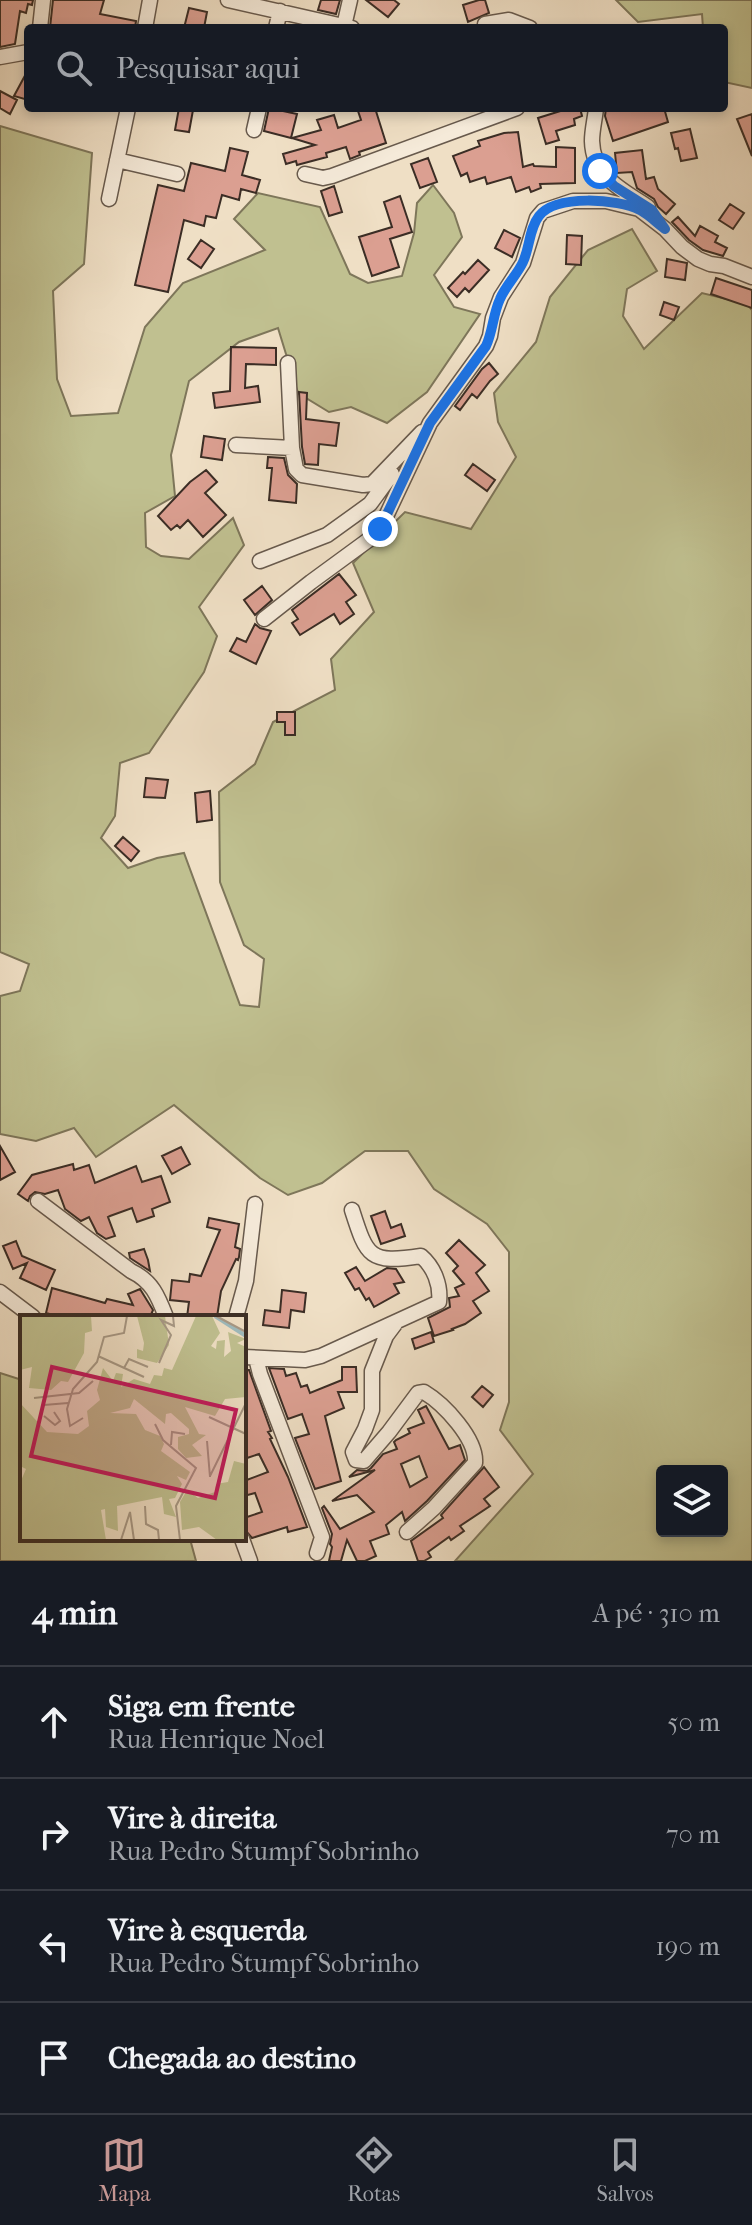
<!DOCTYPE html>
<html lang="pt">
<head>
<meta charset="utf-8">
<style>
	body { margin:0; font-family:"IM FELL French Canon",serif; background:#20242c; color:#f1f3f6 }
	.controls { position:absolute; right:24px; bottom:24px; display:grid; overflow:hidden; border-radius:8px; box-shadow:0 4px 12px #0003 }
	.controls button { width:72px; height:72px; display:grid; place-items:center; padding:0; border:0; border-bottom:2px solid #363941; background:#171b24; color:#f1f3f6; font:40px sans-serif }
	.stop { position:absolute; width:24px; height:24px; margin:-18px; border:6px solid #1a73e8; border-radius:50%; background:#fff }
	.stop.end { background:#1a73e8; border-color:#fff; box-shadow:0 2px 8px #0008 }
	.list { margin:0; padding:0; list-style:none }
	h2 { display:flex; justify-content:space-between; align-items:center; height:104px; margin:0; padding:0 32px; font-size:34px }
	h2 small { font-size:26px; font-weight:400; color:#9ea1a6 }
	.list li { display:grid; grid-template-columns:52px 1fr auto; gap:24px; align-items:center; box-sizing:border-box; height:112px; padding:0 32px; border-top:2px solid #363941 }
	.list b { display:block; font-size:30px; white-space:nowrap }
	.list p { margin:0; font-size:26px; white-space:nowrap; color:#9ea1a6 }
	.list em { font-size:26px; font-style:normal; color:#9ea1a6 }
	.icon { flex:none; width:44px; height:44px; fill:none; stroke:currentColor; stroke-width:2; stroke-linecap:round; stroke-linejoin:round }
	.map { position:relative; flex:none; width:752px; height:1561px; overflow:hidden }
	.search { position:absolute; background:#171b24; box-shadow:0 4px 12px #0003; left:24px; right:24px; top:24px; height:88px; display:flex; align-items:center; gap:20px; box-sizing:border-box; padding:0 28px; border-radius:8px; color:#9ea1a6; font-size:30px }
	.sheet { height:552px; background:#171b24 }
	nav { display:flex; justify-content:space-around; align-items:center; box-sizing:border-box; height:112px; border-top:2px solid #363941; background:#171b24; font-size:22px; color:#9ea1a6 }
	nav a { display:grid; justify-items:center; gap:4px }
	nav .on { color:#c59692 }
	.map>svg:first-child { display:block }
	.green { fill:#c0c090; stroke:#7e765a; stroke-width:2; fill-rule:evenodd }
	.building { fill:#db9f91; stroke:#3b2d25; stroke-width:2; fill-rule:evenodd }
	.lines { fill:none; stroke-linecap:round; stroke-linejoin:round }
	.street-casing { stroke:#685a4d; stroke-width:17 }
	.street { stroke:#f5ead9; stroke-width:14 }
	.route { stroke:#1a73e8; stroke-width:10 }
	.inset-river { fill:none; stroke:#9dbabd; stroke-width:4 }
	.inset-road { fill:none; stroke:#a79885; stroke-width:2 }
	.view { fill:#c2185b; fill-opacity:0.15; stroke:#c2185b; stroke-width:4 }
	.inset-edge { fill:none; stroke:#3b2d25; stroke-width:4 }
</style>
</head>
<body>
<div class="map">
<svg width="752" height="1561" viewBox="0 0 752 1561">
	<rect width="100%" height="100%" fill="#efdfc5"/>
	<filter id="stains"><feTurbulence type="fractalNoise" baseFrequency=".0025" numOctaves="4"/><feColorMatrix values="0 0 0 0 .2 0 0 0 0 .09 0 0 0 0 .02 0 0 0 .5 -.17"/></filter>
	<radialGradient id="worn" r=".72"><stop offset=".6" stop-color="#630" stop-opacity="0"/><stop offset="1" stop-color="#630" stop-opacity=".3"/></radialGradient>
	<path class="green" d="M616,0H752V88L724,82V28H703L702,14L638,22Z
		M0,126L92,153L84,264L53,291L57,379L71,416L118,413L145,327L183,283L265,250L234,219L258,193L320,207L350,274L368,283L402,276L414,233L417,203L433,185L454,213L462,237L434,275L454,307L480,314L427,392L387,423L351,407L329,412L298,393L278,328L239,342L189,381L171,455L175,496L145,513L146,547L161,556L189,559L233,518L244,545L199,607L217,636L204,672L149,753L120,763L115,816L101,838L128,868L157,858L184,853L240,1005L259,1007L264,959L244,945L220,882L219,792L255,764L273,722L335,690L331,659L374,612L353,563L405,512L471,529L516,457L498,422L494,393L536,342L550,297L588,250L632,229L657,271L627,289L623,316L644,349L702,293L747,304L752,310V1561H455L533,1474L500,1430L509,1402V1252L487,1224L434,1189L408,1151H365L322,1183L288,1195L260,1178L174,1105L96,1157L74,1128L36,1141L0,1134V996L20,991L29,964L0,952ZM662,1471H722V1531H662Z
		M0,1373L22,1380V1539H190L196,1561H0Z"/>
	<path class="building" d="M0,0H33L32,5L28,4L26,13L20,11L15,44L0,47Z
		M53,0H104L100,14L136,21L135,28H50Z
		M321,0H340L336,14L318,10Z
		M366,0H394L399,4L388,17Z
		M479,0H485L489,13L468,22L463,5Z
		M189,8L207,12L204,28H184Z
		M28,70V100L14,96Z
		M0,91L17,100L10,114L0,108Z
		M179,108L193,110L189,132L175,130Z
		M269,108L297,114L291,138L264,131Z
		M357,108H375L386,143L359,152L360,155L350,159L346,147L326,153L327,157L297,165L296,161L286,164L283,154L315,145L292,138L321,130L317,120L334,115L338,128L361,120Z
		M570,108H580L582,116L574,119L575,125L556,131L559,140L546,144L538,118Z
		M606,108H664L668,122L613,141L605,116Z
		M752,114V156L737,119Z
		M690,129L697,158L681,161L678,148L675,149L671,133Z
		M518,132L523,167L533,164L534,166L556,167V147L575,148V183L540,184L541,188L531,192L529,187L516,192L511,177L487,184L485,177L470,182L467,173L461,176L453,156L480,146L478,141L504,133Z
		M230,148L248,152L242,175L260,180L256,193L241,189L239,200L222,195L216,218L206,216L204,226L184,220L168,292L135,285L158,185L184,191L191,163L225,171Z
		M642,150L646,179L654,177L658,189L675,204L666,214L658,207L654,199L637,188L632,172L617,173L615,153Z
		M428,158L437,182L420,188L411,164Z
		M334,186L342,212L329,216L321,191Z
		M400,196L412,232L390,239L399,267L372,276L359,237L392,227L384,202Z
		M730,204L744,213L733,229L719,220Z
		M678,217L695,236L700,226L718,236L715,242L727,248L723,256L703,250L689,240L672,222Z
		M504,230L520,238L512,257L495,248Z
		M567,235L582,236L581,265L566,264Z
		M201,240L214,249L201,268L188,259Z
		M667,259L687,263L685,280L665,277Z
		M478,260L489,270L469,292L465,288L457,297L448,288L463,272L465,274Z
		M716,278L752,290V308L711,294Z
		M664,302L679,307L674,320L660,315Z
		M231,347L276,348V365L246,364L245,388L258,386L260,402L215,408L213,393L230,391Z
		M489,363L498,374L490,381L477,398L472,394L460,410L455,406L482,369Z
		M299,392L307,393L306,419L339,423L336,446L319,444L318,465L305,464L302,447Z
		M204,436L225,439L222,460L201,457Z
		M268,457L284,458L288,475L297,484L296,503L269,500L272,468H267Z
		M473,464L495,480L487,491L465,475Z
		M206,470L217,482L205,493L226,515L203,537L188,520L180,528L177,525L171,530L158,516L190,482Z
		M339,574L356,595L346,602L354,614L340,624L334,614L300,635L292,623L298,619L292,610Z
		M262,586L272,600L255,615L244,600Z
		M255,624L260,628L271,631L256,664L230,651L237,638L246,642Z
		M277,712H295V735H285V722H277Z
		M146,778L168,780L165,798L144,797Z
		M210,791L212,820L197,822L195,793Z
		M123,837L139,851L131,861L115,846Z
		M0,1146L15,1172L0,1180Z
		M181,1147L190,1164L172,1174L162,1156Z
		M73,1164L74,1170L89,1165L95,1183L136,1166L142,1182L161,1176L170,1202L152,1209L154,1216L137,1222L132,1208L110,1216L108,1217L115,1236L106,1239L97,1233L89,1217L81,1221L65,1209L58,1190L45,1194L35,1192L30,1196L28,1201L18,1194L32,1175Z
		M385,1211L391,1228L401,1224L405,1236L381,1244L371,1216Z
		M209,1218L239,1224L235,1247L240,1249L239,1257L238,1260L236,1259L221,1291L217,1317H187L189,1302L170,1300L172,1280L189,1282L190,1274L201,1276L220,1230L207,1227Z
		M459,1240L485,1265L476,1273L489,1291L473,1301L481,1313L465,1324L452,1329L453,1330L434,1336L428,1318L450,1307L449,1298L459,1296L455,1288L464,1284L453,1271L458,1266L446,1253Z
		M16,1241L22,1256L55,1270L46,1290L20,1278L27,1263L13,1269L3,1246Z
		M144,1249L148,1260L150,1271L130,1258L129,1253Z
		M356,1267L365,1281L387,1268L396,1269L404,1282L394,1284L399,1293L374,1307L369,1298L366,1300L359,1288L355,1290L345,1273Z
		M52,1288L105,1303L107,1299L133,1305L128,1294L140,1289L153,1310L150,1317H60L46,1313Z
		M282,1290L306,1293L304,1312L291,1310L289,1328L263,1325L265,1310L280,1312Z
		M431,1332L434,1342L415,1349L412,1339Z
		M342,1367H356L357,1392H338L344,1408L325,1416L341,1481L315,1489L295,1438L309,1434L302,1414L288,1419L269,1368L284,1369L286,1376L296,1373L301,1387L307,1385L310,1393L342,1380Z
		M244,1370H249L271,1431L268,1432L272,1438L270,1439L288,1477L307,1527L288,1532L287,1527L252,1538L245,1530L244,1518L262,1512L255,1493L244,1496V1481L268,1472L259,1454L244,1459Z
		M482,1386L493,1395L483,1407L472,1397Z
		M426,1406L449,1449L460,1445L465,1460L427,1501L405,1521L402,1512L386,1525L389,1534L370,1541L376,1556L365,1561H357L347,1540L341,1561H329L332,1547L330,1544L332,1534L322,1508L324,1506L340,1529L374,1512L357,1495L332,1501L375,1470L349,1477L357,1470L367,1471L371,1468L383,1454L397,1449L394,1442L396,1440L410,1433L408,1429L424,1423L418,1410ZM419,1456L427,1477L410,1487L401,1464Z
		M484,1467L499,1487L484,1499L490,1506L460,1526L464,1531L451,1540L449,1537L428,1552L431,1557L424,1561H418L411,1541L443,1518L441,1515Z"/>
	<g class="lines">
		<defs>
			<path id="street" d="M228,0L352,28
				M485,24L509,20L530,28
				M344,26L350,0
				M40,28L43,0
				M145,28L150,0
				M276,28L280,11
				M0,57L28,52
				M596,108C595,119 592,130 592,141C593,177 621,189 648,207
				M254,130L259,108
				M117,160L177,174
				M305,174L323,178L332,176L517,108
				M109,199L128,108
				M288,363L292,448L296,469L302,475L363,485L372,484L422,432
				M236,445L292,448
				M260,561L327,535L370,504L392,474
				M264,619L311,582L367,541L380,529L430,423L486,346L490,336L493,318L501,297L523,263L537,218L543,211L573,201H606L639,209L665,229L682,247L698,259L710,264L724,266L752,277
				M38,1201L131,1271C152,1281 158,1296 166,1317
				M0,1292L33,1317
				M236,1317L246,1281L255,1204
				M395,1324L386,1336L372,1371V1410L365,1429L353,1452L356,1460L364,1461L389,1432L418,1393L424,1392C444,1404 477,1439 475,1463L434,1508L407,1532
				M244,1357L305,1360L321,1356L439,1302C441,1285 434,1267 421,1256C369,1264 367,1257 352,1210
				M256,1358L260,1374L322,1537L317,1553
				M242,1539L250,1561"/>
		</defs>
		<use href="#street" class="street-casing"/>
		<use href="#street" class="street"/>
	</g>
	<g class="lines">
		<path class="route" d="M380,529L430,423L486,346C493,331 493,314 500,299C506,285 517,275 523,262C530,247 529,229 539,216C556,194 618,199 640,210C649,215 657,223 665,229L652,210L614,186L600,171"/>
	</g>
	<g transform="translate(20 1315)">
		<rect width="226" height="226" fill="#efdfc5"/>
		<path d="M0,1H71L72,16L65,18L64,38L48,67L41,66L31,75L9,73L12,52L0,55ZM117,1H145L149,30L137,48L117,43V34L123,36L124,28ZM176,1H192L200,18L191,31L196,34L197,26L205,25L204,42L211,36L208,17L226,24L217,28L226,32V82L205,84L195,101L165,92L179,119L186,120L172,130L182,141L166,143L158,134V122L169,119V114L151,98L146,99L145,109L114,84L110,93L90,98L116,99L125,115L140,121L144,129L141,136L170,157L166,165L157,161L162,169L155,183L149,184L156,202L144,199L142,182L97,191L98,216L86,212L85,194L81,195L86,225H0V168L6,154L0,151V88L27,117L58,119L69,111L67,96L80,85L77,75L83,53L93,66L96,58L103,59L101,72L114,64L130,69L134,60L142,61L144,53L152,55ZM214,146L226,149V225H197L179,212L162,215L160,187L167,175L178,183L195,177L196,169L208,167Z" fill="#c0c090"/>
		<path class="inset-river" d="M195,1L226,21"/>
		<path class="inset-road" d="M196,1L226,17M78,41L124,62M139,48L151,20L141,5L154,11L153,1M104,53L109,44L128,52M14,83L59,78L73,66M24,90L48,88M24,101L35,110L40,106L34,97M189,102L226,119M63,103L50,111L47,94L53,74L77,47L84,22L104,18L107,1M135,109L143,125L176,153L156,191L160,225M187,126L190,162M151,130L152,117L165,119M190,161L226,88M125,191L126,209L138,215L139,225M101,225L110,197L114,225"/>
		<path class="view" d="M32,52L216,95L195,183L11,141Z"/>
		<rect width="226" height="226" class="inset-edge"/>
	</g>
	<rect width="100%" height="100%" filter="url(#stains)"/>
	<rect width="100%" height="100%" fill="url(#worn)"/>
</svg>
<div class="controls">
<button><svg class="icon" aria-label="layers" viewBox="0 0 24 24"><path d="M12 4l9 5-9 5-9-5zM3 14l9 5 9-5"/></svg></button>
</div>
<div class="stop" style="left:600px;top:171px"></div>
<div class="stop end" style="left:380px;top:529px"></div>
<div class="search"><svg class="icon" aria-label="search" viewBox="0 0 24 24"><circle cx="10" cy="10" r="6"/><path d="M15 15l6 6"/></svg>Pesquisar aqui</div>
</div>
<section class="sheet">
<h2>4 min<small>A pé · 310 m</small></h2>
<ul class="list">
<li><svg class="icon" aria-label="ahead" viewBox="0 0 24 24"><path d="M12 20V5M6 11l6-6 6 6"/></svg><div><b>Siga em frente</b><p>Rua Henrique Noel</p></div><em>50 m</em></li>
<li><svg class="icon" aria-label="right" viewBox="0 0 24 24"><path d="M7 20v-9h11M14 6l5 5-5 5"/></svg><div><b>Vire à direita</b><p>Rua Pedro Stumpf Sobrinho</p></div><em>70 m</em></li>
<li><svg class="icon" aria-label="left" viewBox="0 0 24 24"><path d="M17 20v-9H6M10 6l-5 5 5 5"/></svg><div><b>Vire à esquerda</b><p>Rua Pedro Stumpf Sobrinho</p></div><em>190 m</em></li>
<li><svg class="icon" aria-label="arrive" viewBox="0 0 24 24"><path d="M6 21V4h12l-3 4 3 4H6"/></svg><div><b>Chegada ao destino</b></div></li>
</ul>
</section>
<nav>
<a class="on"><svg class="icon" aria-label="map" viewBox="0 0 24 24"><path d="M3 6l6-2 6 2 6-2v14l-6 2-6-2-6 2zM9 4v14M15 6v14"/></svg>Mapa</a>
<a><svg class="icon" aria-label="directions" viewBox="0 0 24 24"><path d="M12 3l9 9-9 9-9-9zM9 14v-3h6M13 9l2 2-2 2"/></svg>Rotas</a>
<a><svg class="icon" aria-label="saved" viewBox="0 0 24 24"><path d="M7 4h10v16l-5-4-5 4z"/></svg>Salvos</a>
</nav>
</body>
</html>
